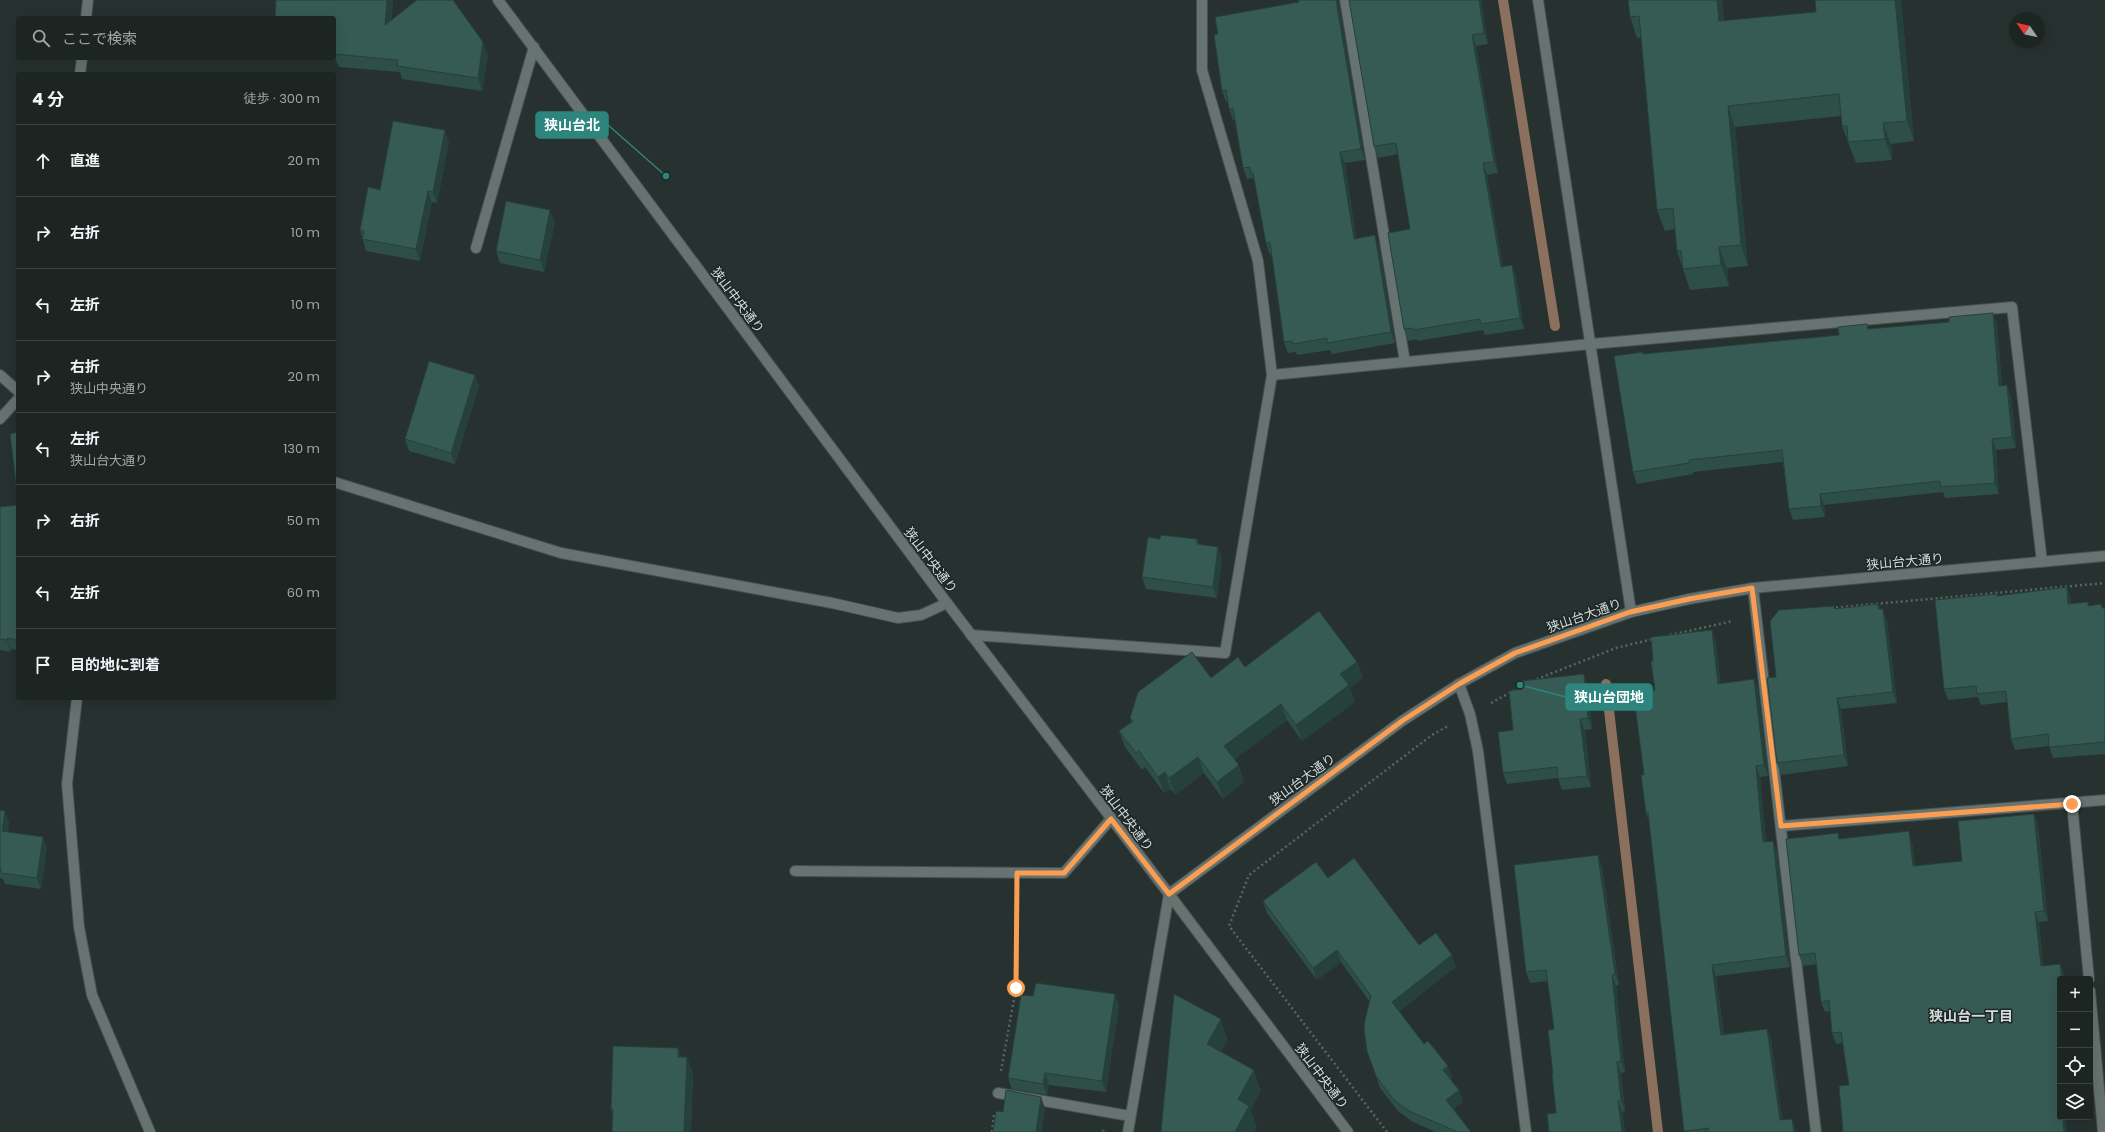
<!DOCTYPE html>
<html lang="ja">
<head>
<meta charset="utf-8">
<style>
	body { margin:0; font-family:Poppins,"Noto Sans JP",sans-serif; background:#252d2b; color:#f1f3f6 }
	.controls { position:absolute; right:12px; bottom:12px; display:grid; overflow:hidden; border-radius:4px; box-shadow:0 4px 16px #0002 }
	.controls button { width:36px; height:36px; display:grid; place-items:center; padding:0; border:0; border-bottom:1px solid #3b4241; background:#1d2523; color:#f1f3f6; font:20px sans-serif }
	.compass { position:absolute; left:2009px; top:12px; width:36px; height:36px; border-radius:50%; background:#1d2523; box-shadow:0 4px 16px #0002; rotate:304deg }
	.stop { position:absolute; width:12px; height:12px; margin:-9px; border:3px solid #fb9e51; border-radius:50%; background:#fff }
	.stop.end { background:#fb9e51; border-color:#fff; box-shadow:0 1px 4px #0008 }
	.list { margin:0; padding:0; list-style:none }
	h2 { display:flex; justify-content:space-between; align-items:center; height:52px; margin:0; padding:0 16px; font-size:17px }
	h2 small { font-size:13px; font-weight:400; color:#a0a5a6 }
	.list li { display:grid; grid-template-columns:26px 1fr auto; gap:12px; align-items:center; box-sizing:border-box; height:72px; padding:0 16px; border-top:1px solid #3b4241 }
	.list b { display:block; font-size:15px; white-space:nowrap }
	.list p { margin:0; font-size:13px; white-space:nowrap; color:#a0a5a6 }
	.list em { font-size:13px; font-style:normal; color:#a0a5a6 }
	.icon { flex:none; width:22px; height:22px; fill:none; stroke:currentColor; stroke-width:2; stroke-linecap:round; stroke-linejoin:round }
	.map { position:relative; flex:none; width:2105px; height:1132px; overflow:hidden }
	.search { position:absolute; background:#1d2523; box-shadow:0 4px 16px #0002; left:16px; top:16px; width:320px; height:44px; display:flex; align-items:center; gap:10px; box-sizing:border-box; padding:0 14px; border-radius:4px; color:#a0a5a6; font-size:15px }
	.panel { position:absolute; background:#1d2523; box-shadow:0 4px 16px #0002; left:16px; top:72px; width:320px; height:628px; border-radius:4px }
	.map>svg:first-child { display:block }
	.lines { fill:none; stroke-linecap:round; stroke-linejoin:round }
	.stream { stroke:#8b705d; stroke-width:10 }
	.lane-casing { stroke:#464f4d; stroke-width:12 }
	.street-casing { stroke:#464f4d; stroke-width:12 }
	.secondary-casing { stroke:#464f4d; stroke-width:12 }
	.path { stroke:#5c6463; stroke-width:2.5; stroke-dasharray:2 3; stroke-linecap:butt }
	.lane { stroke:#677370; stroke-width:10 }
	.street { stroke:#677370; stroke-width:10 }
	.secondary { stroke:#677370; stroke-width:10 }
	.wall { fill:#2e4e48 }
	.shaded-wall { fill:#26403b }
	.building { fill:#365b54; stroke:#26403b }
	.route { stroke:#fb9e51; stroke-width:5 }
	.labels { text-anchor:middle; stroke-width:3; stroke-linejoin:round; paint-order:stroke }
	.street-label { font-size:13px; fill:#d4dad9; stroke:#1d2725 }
	.neighbourhood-label { font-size:14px; font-weight:bold; fill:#d4dad9; stroke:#1d2725 }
	.leader { fill:none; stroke:#2d857e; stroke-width:1.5 }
	.callout-dot { fill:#2d857e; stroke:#1d2725; stroke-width:1.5 }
	.callout { fill:#2d857e; stroke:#2d857e; stroke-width:1.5 }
	.callout-label { font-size:14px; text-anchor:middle; font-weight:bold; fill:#fff }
</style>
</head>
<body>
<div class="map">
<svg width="2105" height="1132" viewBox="0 0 2105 1132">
	<rect width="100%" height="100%" fill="#27312f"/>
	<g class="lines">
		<path class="stream" d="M1503,0L1555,326
			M1606,684L1658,1132"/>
		<defs>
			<path id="lane" d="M476,248L534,47
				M795,871L1064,873L1111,819
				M998,1093L1130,1116"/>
			<path id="street" d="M1345,0L1405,362
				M1538,0L1631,612
				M86,18L88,0
				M80,74L82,58
				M0,375L18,391
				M1272,375L1591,344L2012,307L2042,562
				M0,419L18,399
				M334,482L561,553L832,603L898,618L921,615L947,603
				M1753,588L1816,1132
				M971,635L1225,653L1272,375L1258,261L1202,70V0
				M1459,684L1470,714L1478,751L1526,1132
				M77,698L67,784L79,927L92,995L150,1132
				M2072,804L2089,979
				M1781,826L2105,800
				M2090,991L2103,1132
				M1128,1132L1169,894"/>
			<path id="secondary" d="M498,0L947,603L1169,894L1348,1132
				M1169,894L1402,721L1459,684L1515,653L1631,612L1689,599L1753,588L2105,556"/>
		</defs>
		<use href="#lane" class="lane-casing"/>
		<use href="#street" class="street-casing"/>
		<use href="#secondary" class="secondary-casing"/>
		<path class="path" d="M1831,608L2105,583
			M1670,635L1733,621
			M1532,681L1616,648L1653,639
			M1491,703L1524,685
			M1001,1071L1016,988L1017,895
			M992,1132L994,1115
			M1387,1132L1229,926L1249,875L1432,735L1448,726"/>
		<use href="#lane" class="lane"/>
		<use href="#street" class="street"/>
		<use href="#secondary" class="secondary"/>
	</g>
	<path class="wall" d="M276,0H393L391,20L488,55L482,91L402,79L400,72L339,67L335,58H334V18Z
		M1349,0H1481L1488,44L1476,46L1498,173L1487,175L1503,267L1512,265L1516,277L1524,329L1485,335L1483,330L1418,341L1417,339L1408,341L1404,329L1410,229L1398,154L1378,158L1374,146Z
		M1722,0L1724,21L1816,12L1901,0L1914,141L1891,144L1892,160L1856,163L1842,126L1841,116L1735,127L1748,266L1727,268L1729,286L1690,290L1677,251L1675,229L1665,231L1657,210L1641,37L1637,38L1630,17Z
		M1339,4L1365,160L1345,163L1356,238L1379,246L1395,343L1332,354L1330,350L1297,355L1296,352L1288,353L1284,342L1272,254L1270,255L1266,243L1255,184L1253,178L1247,179L1243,168L1235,120H1233L1229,109L1228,101L1226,102L1222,91Z
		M449,142L437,203L432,202L420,261L366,251L360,230L380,190Z
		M555,222L544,272L500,263L496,251Z
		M1997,324L2002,386L2011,396L2016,448L1996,450L1999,494L1945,498L1943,492L1824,505L1825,517L1793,520L1789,509L1783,462L1693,472V474L1637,484L1633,472L1643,352L1644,354L1839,335L1869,329Z
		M475,375L479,386L455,464L409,451L405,439Z
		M18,505V650L11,649V652L0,650V507Z
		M1160,539H1197L1199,544L1222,558L1217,598L1146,589L1142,577Z
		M1997,596L2071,598V604L2088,602L2089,606L2101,604L2103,608H2105V754L2053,758L2049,746L2015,750L2011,739L2007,702L1981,705L1978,697L1948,700L1944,689Z
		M1878,604L1880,609L1887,620L1897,703L1841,709L1848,766L1781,775L1777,763L1776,677L1834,606L1835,609Z
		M1716,641L1720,683L1754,679L1758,690L1768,776L1760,777L1766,842L1773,841L1777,852L1790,967L1716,976L1724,1034L1767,1029L1771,1040L1782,1120L1796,1130V1132H1685L1684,1131L1649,821L1646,813L1644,775L1649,694L1655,690L1653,661Z
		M1357,662L1363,678L1350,688L1355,702L1302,741L1287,720L1234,760L1244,782L1223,799L1204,773L1175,795L1171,789L1164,793L1145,767L1142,770L1125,747L1119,731L1132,722L1130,718L1211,678L1245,667Z
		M1588,685L1592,729L1585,730L1591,787L1562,790L1558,778L1507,784L1503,773L1513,730Z
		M0,810L9,822L8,832L43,837L47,848L41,889L5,884L3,879L0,878Z
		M2034,814L2038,824L2048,921L2039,922L2043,966L2060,964L2064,974V979H2060V1117L1849,1085L1843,1043L1836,1044L1832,1033L1830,1011L1825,1012L1821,1002L1817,964L1803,966L1799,955L1840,839L1912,842L1915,866L1962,861Z
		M1602,866L1619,985L1616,986L1625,1072L1621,1073L1625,1111L1622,1112L1625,1132H1549L1556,1113L1553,1074L1554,1029L1548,981L1530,983L1526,972Z
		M1328,878L1419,945L1456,967L1399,1011L1424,1044L1453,1078L1450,1079L1459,1090L1463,1102L1454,1109L1471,1132H1436L1413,1122L1398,1111L1380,1088L1376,1076L1369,1001L1341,962L1317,980L1267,913L1263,901Z
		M1115,994L1119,1005L1106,1092L1049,1085L1047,1095L1012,1089L1008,1078L1033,996Z
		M678,1048L681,1057L693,1074L691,1132H612L613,1116L611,1109Z"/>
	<path class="shaded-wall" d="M387,0H393L389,38L385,25Z
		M1336,0H1338L1339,4L1365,160L1361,149Z
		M1479,0H1481L1488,44L1484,33Z
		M1717,0H1722L1726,42L1719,21Z
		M1895,0H1901L1914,141L1907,121Z
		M1472,35L1476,46L1498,173L1494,162Z
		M483,42L488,55L482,91L478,78Z
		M1728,106L1735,127L1748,266L1741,245Z
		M1883,123L1891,144L1892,160L1885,139Z
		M445,130L449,142L437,203L433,192Z
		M1340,152L1345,163L1358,250L1354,239Z
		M1483,163L1487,175L1505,278L1501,267Z
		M428,191L432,202L420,261L416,249Z
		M550,210L555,222L544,272L540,260Z
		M1375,235L1379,246L1395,343L1391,332Z
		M1719,247L1727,268L1729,286L1721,265Z
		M1512,265L1516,277L1524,329L1520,318Z
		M1993,313L1997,324L2003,397L1999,386Z
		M475,375L479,386L455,464L451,453Z
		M2007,385L2011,396L2016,448L2012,437Z
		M1992,439L1996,450L1999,494L1995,483Z
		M1820,494L1824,505L1825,517L1821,506Z
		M1218,547L1222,558L1217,598L1213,587Z
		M2067,587L2071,598L2072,615L2068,604Z
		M1883,609L1887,620L1897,703L1893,692Z
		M18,629V644L16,640Z
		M1712,630L1716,641L1722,695L1718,684Z
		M7,638L11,649V652L7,640Z
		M1357,662L1363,678L1350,688L1355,702L1302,741L1296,725L1340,674Z
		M1584,674L1588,685L1592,729L1588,718Z
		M1754,679L1758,690L1768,776L1764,765Z
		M1837,698L1841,709L1848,766L1844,755Z
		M1281,704L1287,720L1230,763L1224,746Z
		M1580,719L1585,730L1591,787L1587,776Z
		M1198,757L1204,773L1175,795L1169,778Z
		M1239,765L1244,782L1223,799L1217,782Z
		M1756,766L1760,777L1767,853L1763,842Z
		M1165,772L1171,789L1164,793L1158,777Z
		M5,811L9,822L6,842L2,831Z
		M2034,814L2038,824L2048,921L2044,911Z
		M1909,831L1912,842L1916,876L1913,866Z
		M43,837L47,848L41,889L37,878Z
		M1773,841L1777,852L1790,967L1786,956Z
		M1598,855L1602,866L1619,985L1615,974Z
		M2035,912L2039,922L2044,976L2041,966Z
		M1337,950L1341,962L1317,980L1313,968Z
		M1452,955L1456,967L1396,1014L1392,1002Z
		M2060,964L2064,974V979H2062Z
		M1712,965L1716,976L1725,1046L1721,1035Z
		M1612,975L1616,986L1625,1072L1621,1061Z
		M1115,994L1119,1005L1106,1092L1102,1081Z
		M1221,1019L1228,1040L1214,1065L1207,1044Z
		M1767,1029L1771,1040L1784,1131L1780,1120Z
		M678,1048L684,1065L678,1057Z
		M687,1057L693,1074L691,1132H684Z
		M1617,1062L1621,1073L1625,1111L1621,1100Z
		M1448,1066L1453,1078L1447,1081L1443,1070Z
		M1254,1070L1261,1091L1251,1110L1257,1127L1254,1132H1235L1238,1099Z
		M1045,1073L1049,1085L1047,1095L1043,1084Z
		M1459,1090L1463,1102L1451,1111L1446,1100Z
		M1041,1097L1045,1108L1042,1132H1036Z
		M1618,1101L1622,1112L1625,1132H1622Z
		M2063,1117H2066L2067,1132H2064Z
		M1792,1119L1796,1130V1132H1794Z"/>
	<path class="building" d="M276,0H387L385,25L417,0H453L483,42L478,78L397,66L398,60L334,54L335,46H334V18H275Z
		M1298,0H1336L1361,149L1340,152L1354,239L1375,235L1391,332L1327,343V338L1293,344L1292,341L1284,342L1270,242L1266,243L1253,173H1251L1250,167L1243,168L1233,108L1229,109L1226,90L1222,91L1214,35L1218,34L1215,17L1299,2Z
		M1349,0H1479L1484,33L1472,35L1494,162L1483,163L1501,267L1512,265L1520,318L1481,324L1480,319L1414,330L1413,328L1404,329L1388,233L1410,229L1396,143L1374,146Z
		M1628,0H1717L1719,21L1816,12L1815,0H1895L1907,121L1883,123L1885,139L1848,142L1847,126H1842L1839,94L1728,106L1741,245L1719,247L1721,265L1683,269L1681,251H1677L1673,208L1657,210L1639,16L1630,17Z
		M393,121L445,130L433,192L428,191L416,249L362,239L364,231L360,230L368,187L380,190Z
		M506,201L550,210L540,260L496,251Z
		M1993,313L1999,386L2007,385L2012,437L1992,439L1995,483L1941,487L1940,481L1820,494L1821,506L1789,509L1782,450L1689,460V463L1633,472L1614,356L1643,352V354L1839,335L1838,327L1867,324L1868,329L1949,322V317Z
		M429,361L475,375L451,453L405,439Z
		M18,432V501L10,434Z
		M18,505V629L16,640L7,638V640L0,639V507Z
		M1161,535L1197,539V544L1218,547L1213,587L1142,577L1148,537L1160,539Z
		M2067,587L2068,604L2088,602V606L2101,604L2102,608H2105V742L2049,747L2048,734L2011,739L2006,691L1977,694L1976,686L1944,689L1935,600L1997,594V596Z
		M1878,604V609H1883L1893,692L1837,698L1844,755L1777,763L1767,678L1776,677L1770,621L1779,610L1834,606V609Z
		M1319,611L1357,662L1340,674L1349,685L1296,725L1281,704L1224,746L1239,765L1217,782L1198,757L1169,778L1165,772L1158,777L1139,751L1136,753L1119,731L1133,721L1130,718L1138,692L1192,652L1211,678L1238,657L1245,667Z
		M1712,630L1718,684L1754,679L1764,765L1756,766L1762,833L1763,842L1773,841L1786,956L1712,965L1721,1035L1767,1029L1780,1120L1792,1119L1794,1132H1704L1710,1128L1684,1131L1648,812L1646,813L1641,775H1644L1634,697L1649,694L1648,691L1655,690L1651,661H1653L1651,637Z
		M1584,674L1588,718L1580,719L1587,776L1558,779L1557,767L1503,773L1498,732L1513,730L1509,691L1522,689L1521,681Z
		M0,810L5,811L2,831L43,837L37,878L1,873V868H0Z
		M2034,814L2044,911L2035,912L2041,966L2060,964L2062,979H2060V1012H2058L2060,1025V1078H2059L2060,1090V1117H2063L2064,1132H1843L1839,1086L1849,1085L1841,1032L1832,1033L1829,1000L1821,1002L1815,953L1799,955L1786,839L1838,833L1839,839L1909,831L1913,866L1962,861L1958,821Z
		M1598,855L1615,974L1612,975L1621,1061L1617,1062L1621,1100L1618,1101L1622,1132H1549L1547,1114L1556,1113L1552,1074H1553L1548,1030L1554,1029L1546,970L1526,972L1514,865Z
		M1354,858L1419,945L1436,933L1452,955L1392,1002L1424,1044L1428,1041L1448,1066L1443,1070L1459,1090L1446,1100L1471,1132H1458L1409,1111L1394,1100L1376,1076L1367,1051L1364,1029L1365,1020L1371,996L1337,950L1313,968L1263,901L1316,862L1328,878Z
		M1036,983L1115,994L1102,1081L1045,1073L1043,1084L1008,1078L1021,995L1033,996Z
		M1174,994L1221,1019L1207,1044L1254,1070L1238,1099L1249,1106L1235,1132H1161Z
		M613,1046L678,1048V1057H687L684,1132H612L613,1109H611Z
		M1006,1090L1041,1097L1036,1132H993L996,1111L1003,1112Z
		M1102,1129L1105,1130V1132H1101Z"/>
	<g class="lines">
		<path class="route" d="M1016,988L1017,873H1064L1111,819L1169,894L1402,721L1459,684L1515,653L1630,612L1689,599L1752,588L1781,826L2072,804"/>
	</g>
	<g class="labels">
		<g class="street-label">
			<text transform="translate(738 300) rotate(53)" y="5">狭山中央通り</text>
			<text transform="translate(931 560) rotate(53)" y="5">狭山中央通り</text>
			<text transform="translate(1905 561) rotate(-5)" y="5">狭山台大通り</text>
			<text transform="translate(1584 615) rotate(-19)" y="5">狭山台大通り</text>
			<text transform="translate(1302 779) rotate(-36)" y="5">狭山台大通り</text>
			<text transform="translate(1127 818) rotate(53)" y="5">狭山中央通り</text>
			<text transform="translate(1322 1076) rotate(53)" y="5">狭山中央通り</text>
		</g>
		<g class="neighbourhood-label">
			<text x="1971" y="1021">狭山台一丁目</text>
		</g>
	</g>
	<path class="leader" d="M666 176L608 125M1520 685L1566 697"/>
	<g class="callout-dot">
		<circle cx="666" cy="176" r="4"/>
		<circle cx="1520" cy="685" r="4"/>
	</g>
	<g class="callout">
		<rect x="536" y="112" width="72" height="26" rx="4"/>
		<rect x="1566" y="684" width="86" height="26" rx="4"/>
	</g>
	<g class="callout-label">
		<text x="572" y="130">狭山台北</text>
		<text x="1609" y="702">狭山台団地</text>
	</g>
</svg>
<div class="controls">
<button>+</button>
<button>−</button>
<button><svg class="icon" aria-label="locate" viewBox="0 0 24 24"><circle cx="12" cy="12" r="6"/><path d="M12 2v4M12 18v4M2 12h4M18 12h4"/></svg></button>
<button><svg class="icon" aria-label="layers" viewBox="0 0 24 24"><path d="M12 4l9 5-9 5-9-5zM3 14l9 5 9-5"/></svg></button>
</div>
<svg class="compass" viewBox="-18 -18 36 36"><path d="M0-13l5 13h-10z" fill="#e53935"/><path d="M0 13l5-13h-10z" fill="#a0a5a6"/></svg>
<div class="stop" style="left:1016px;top:988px"></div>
<div class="stop end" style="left:2072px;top:804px"></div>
<div class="search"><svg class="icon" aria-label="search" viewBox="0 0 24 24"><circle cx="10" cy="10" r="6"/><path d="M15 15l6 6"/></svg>ここで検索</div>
<section class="panel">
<h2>4 分<small>徒歩 · 300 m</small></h2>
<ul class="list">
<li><svg class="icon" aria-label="ahead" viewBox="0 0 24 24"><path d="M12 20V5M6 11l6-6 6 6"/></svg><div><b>直進</b></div><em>20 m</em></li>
<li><svg class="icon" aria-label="right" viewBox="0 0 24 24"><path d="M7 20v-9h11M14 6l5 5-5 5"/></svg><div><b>右折</b></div><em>10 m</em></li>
<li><svg class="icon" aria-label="left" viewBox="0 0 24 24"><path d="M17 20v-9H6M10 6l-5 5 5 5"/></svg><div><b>左折</b></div><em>10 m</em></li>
<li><svg class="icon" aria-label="right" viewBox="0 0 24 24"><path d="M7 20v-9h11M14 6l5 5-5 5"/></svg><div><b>右折</b><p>狭山中央通り</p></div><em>20 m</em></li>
<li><svg class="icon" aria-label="left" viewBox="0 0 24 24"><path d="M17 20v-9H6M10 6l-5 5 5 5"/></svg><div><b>左折</b><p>狭山台大通り</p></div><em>130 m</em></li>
<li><svg class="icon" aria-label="right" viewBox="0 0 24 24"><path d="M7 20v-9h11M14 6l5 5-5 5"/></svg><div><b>右折</b></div><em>50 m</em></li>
<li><svg class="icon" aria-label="left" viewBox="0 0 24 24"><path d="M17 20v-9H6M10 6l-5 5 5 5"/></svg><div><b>左折</b></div><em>60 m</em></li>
<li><svg class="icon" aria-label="arrive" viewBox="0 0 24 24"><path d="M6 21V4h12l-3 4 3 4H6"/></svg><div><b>目的地に到着</b></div></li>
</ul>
</section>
</div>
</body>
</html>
